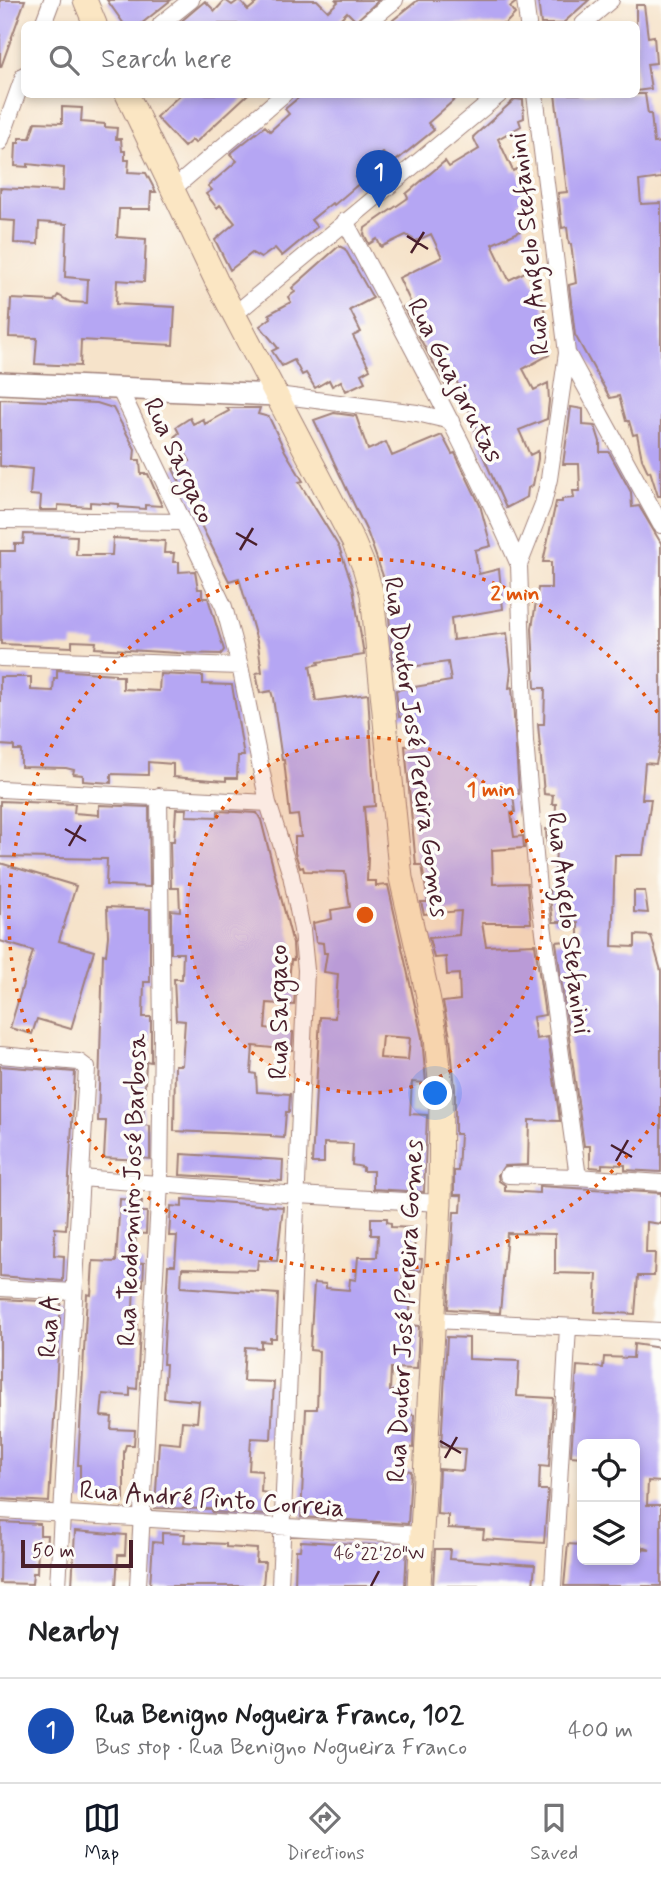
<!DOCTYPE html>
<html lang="en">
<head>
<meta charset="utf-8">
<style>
	body { margin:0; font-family:Mynerve,sans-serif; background:#f6f6f6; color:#202124 }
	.controls { position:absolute; right:21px; bottom:21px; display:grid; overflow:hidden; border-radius:10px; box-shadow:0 4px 10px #0003 }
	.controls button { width:63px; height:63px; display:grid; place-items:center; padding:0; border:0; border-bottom:2px solid #e0e0e0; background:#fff; color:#202124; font:35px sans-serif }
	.scale { position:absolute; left:21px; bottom:18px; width:112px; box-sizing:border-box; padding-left:7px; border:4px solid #4a1f2b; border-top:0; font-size:19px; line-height:24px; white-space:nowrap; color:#4a1f2b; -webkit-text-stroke:5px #fdfcf7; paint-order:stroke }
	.you { position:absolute; left:436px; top:1094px; width:24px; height:24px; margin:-18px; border:5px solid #fff; border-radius:50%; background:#1a73e8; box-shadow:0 0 0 10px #1a73e833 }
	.badge { display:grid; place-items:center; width:46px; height:46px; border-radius:50%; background:#111827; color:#fff; font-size:23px; font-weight:700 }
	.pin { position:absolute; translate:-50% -58px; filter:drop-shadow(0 2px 4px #0008) }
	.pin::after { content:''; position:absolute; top:37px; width:24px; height:21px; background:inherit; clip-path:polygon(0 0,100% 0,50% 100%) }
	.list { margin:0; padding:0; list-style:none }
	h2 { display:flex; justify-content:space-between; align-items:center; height:91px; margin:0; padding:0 28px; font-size:30px }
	h2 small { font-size:23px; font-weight:400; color:#757577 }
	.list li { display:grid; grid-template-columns:46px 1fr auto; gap:21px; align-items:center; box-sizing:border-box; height:105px; padding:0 28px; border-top:2px solid #e0e0e0 }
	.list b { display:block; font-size:26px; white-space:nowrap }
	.list p { margin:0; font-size:23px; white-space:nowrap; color:#757577 }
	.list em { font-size:23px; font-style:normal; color:#757577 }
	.icon { flex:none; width:38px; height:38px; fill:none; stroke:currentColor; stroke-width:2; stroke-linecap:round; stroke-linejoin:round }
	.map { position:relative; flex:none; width:661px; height:1586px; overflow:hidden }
	.search { position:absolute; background:#fff; box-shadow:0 4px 10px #0003; left:21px; right:21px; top:21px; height:77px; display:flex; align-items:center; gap:18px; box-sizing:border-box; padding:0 24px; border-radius:10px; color:#757577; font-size:26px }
	.sheet { height:196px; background:#fff }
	nav { display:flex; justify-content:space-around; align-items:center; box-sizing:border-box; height:98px; border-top:2px solid #e0e0e0; background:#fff; font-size:19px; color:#757577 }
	nav a { display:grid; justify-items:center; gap:4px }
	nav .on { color:#111827 }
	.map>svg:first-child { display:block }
	.building { fill:#b5a6f3; fill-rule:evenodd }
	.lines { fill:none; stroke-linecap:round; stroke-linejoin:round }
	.minor-casing { stroke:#a0817a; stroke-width:18 }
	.tertiary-casing { stroke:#a0817a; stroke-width:24 }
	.secondary-casing { stroke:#a0817a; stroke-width:25 }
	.minor { stroke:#fff; stroke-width:16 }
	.tertiary { stroke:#fff; stroke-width:21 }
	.secondary { stroke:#fbe6c3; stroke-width:23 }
	.ticks { fill:none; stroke:#4a1f2b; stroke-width:2.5 }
	.ring { fill:none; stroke:#e0560e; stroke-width:3.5; stroke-dasharray:3.5 7 }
	.labels { text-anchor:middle; stroke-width:7; stroke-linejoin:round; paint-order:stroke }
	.street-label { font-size:26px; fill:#4a1f2b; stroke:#fdfcf7 }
	.ticks-label { font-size:18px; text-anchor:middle; fill:#4a1f2b; stroke:#fdfcf7; stroke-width:7; stroke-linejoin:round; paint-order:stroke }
	.centre { fill:#e0560e; stroke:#fdfcf7; stroke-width:3.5 }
	.ring-label { font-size:21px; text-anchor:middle; font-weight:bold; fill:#e0560e; stroke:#fdfcf7; stroke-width:7; stroke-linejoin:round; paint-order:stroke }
</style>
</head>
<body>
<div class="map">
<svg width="661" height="1586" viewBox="0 0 661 1586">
	<rect width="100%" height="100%" fill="#fdfcf7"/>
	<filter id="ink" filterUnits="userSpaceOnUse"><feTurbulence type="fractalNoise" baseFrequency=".0143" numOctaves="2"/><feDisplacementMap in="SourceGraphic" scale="14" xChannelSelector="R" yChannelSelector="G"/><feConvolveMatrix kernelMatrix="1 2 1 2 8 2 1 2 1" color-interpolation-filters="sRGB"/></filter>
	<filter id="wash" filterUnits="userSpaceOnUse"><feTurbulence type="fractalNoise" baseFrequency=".00686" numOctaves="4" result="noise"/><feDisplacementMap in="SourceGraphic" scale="28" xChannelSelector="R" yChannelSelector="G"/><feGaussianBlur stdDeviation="1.57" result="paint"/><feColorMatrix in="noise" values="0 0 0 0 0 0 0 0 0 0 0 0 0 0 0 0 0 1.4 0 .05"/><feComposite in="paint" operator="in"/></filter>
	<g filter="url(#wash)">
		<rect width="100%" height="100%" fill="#f6e3ca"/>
		<g id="blocks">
			<path class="building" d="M0,0H25L1,67H0Z
				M107,0H171L141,24H124Z
				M225,0L232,5L239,0L248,10L260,0H317L328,11L338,2L336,0H379L356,21L347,12L338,21L341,24H178L205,1L215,11Z
				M418,0H515V3L510,7L515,14L505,24H388Z
				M538,0H589L562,24H541Z
				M636,5H644L648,37L654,36L656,63L647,64L651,89L636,91Z
				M181,94H248L195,143L192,140L184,147L156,117Z
				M303,94H461L428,123L434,130L392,164L383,153L356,177L361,182L334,205L332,203L311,220L317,227L282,256L275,248L261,258L252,253L230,270L215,240L235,223L220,205L217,208L206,194L212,190L208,186L237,161L230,154L265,126L270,131L289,114L285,109Z
				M555,94H645L648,114H651L654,143L661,142V178L639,181L641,204L661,203V496H658L650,471L648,472L642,459L637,434L633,435L629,421H626L619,396L610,398L575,335L569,285L576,283L571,244H569L567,227L562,228L558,193L567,192Z
				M515,99L523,100L524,118L519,120L521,126L498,139L513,171L517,169L530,197L518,203L520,209L517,211L525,229L492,244L509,280L527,271L534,285L537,284L543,303L546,319H547L549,355L523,369L534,390L548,383L549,401L547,419L519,430L530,455L538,451V459L533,485L528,488L527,497L506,508L477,442L480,441L475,430L477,429L456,380L445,385L403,307L411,303L399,278L442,257L431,234L416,241L406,235L381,247L377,239L369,244L364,234L365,228L408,198L406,194L445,161L449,167L479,149L473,137Z
				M62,107L82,108L81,122L105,124V127L117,128L116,139H121L122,151H125V160H129L128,172L146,173L156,192H151L150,209H119L117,237L146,239L144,282L117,280L116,304L175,307L173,345L81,340L80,366L35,364L37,338L9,337L11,299L54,301L58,295L70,302L87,303L88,279L65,277L67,224L39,222L38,244L14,243L15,221L0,220V188L63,191L64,168L28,164V167L15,166L16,143H19V138H30L35,122L62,123Z
				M339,246L345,249L373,298L350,310L361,332L353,336L370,369L361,374L365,382L346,391L341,381L332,386L329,380L315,388L306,373L302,375L294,360L282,366L272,351L278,348L260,326L271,318L269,314L291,302L288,297L295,292L292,288Z
				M0,399L97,403L113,408L135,449L134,460H140L141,474H148L162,506L145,505V509L119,507V504L90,502V507L58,505V510H40L41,496L30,495L32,469L0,466Z
				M571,407L583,409V425L595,426L600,442V452H609L631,492L632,507L639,506L661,543V740L656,764L645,763L642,799H651L643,855H615L612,946L635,947V935L651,936L661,971V1172L625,1170V1165L602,1164V1168L590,1167V1146H584L556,942L578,940V922H553L549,890H554L556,848L547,847L546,829L555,830L556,804H552L553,795L544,794L538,724H544L545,688H535L532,628L538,588H551V562H543L556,502H562V499L574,498L573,491H580L579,464H563Z
				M227,408H260L258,414L269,417L285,451L303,481L299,482L339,547L353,587L364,655L318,662L319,664L310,666L316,701L368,694L375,806L364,807L368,858L367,881H376V886L388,885L422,1037L426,1083L412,1082L410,1114L427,1115L424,1192L373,1189V1171H363V1167L352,1165L353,1144L324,1143V1163H312L320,1017L335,1018L338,974L324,972L327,953H324L323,943L316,942L313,923L332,919L331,910L350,907L345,872L304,871L303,867L300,868L295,853V837H301L298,815L290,816L284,760H282L273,698L271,691L260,693L256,673L262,672L258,645L239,578L229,581L173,469L190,461L175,436L179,433L176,427L190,418L193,424L203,419L205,424L229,411ZM382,1036L410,1038L408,1060L380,1058Z
				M334,413L356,416L368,450L386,442L392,456L442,435L452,454L455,453L480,505L491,546L475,550L479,574L499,569L503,609L451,618L453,640L507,633L511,669L509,688L512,687L519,794H513L515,812L511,813L514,837L523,836L524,848L492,850L493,884L527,883L531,923H482L486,946L535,944L545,1015L533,1017L536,1039L548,1037L560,1121L529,1120L528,1165L504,1166L498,1175L499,1181L505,1185V1191L539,1193V1186L661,1193V1224L647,1222L646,1253H655L654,1276H638L635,1314L595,1312L597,1274L555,1273V1234L507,1233L500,1313L448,1309L454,1212H461L462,1195H454V1171H458L460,1134H455V1089L450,1037L443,1002L460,1000L459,974L447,975L446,957L434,958L429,938L459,935L461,911L424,914L421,902H428L422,865H416L405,746L416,745L412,715L399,717L396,690L451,681L448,662L394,669L387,595L383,576L368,534L314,420Z
				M24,534L77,536L76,555H112L113,538L165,541L164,553H174L173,562H179V572L195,571L198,589H202V598H208L224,650L221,654L178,653L95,648L96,642L72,641V647L1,644L0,551H15V544H23Z
				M57,670L115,674V676H123V689L159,691L160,674L203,676V684L232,685L244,756H238L237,778H226V781L173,777V764L148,762V775L111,774V783L83,781V775L73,774L74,770L66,768L21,767V750H14V746L0,745V677H31V690L53,691L54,678H57Z
				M0,801L75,804L74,813L99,815V805L149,807L150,887L106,885L107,859L0,857Z
				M176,809H187L186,816L218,817V811L257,813L261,820L293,944L294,960H291L288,992H295L294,1005L267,1003L265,1028L293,1032L292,1050L253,1046L251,1073L256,1074L257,1092L290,1094L289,1112H286L284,1138L271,1137V1135L174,1131L175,1065H182L185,1021L176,1020L174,979H182L183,953H171V910L180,911L179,888H171L170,841H174Z
				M0,863L76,886L59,941L94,951L71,1029L37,1019L32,1034L10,1028L33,951L0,941Z
				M634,891H645L648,913L634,912Z
				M107,907L150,909V982H144L143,1017H151V1062L146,1061L143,1125L150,1126V1159L141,1158V1160L104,1158L106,1121H98L103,954L106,955L108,936Z
				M0,1066L75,1072L66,1229L55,1228L54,1255L64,1256L63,1281L0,1276Z
				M181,1154L283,1160L282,1181L180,1175Z
				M120,1199L142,1201L141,1212H147L146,1234L136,1233L134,1262L144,1263L143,1286L134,1285L133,1308H135V1321L137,1322V1330H140L137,1389L130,1388V1396L103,1394L101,1416L112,1417L111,1429L135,1430L134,1445H126L124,1452V1502L80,1501V1465H78L87,1294L91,1295L93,1261L116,1262Z
				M182,1199L283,1207L277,1261L258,1260L257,1270L182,1268L181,1287L278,1294L276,1338H270V1342L261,1341V1348L245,1347L243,1381L274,1382L271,1439L251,1438L249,1470L262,1471L261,1492L268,1493L267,1515L212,1512V1509L155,1508L159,1442L180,1444L182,1421L197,1422L199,1401L164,1398L166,1364H163L168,1265H175L177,1236H169L171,1206L182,1207Z
				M371,1218H387V1222L391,1223V1227L415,1228L414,1259H422L421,1271L403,1270L402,1294L411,1295L409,1325L419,1326L417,1369L391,1368L390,1391H407L406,1414L414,1415L413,1448L404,1447L403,1470L411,1471L408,1524L301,1517L306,1409H317L318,1379L319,1351L310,1350L314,1283L326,1284V1288L349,1290L350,1279L356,1280L358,1257H377L378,1235H371Z
				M0,1299L61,1302L49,1502L0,1499Z
				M447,1337L469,1338V1359L519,1361L517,1396L553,1398L549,1467L540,1466L539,1490H548L544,1543L483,1539L484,1530L448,1528V1515L437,1514L439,1469L463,1471L465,1449L441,1447Z
				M634,1344L661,1348V1482L648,1481L647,1505H661V1586H564L568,1544L582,1545V1560H635V1549L650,1550L635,1544V1444H582V1457L571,1456L577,1366L603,1368L604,1357L633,1358Z
				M1,1522L40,1524V1535H47L46,1549L38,1548L37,1573H33L32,1584L0,1583Z
				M75,1531L126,1535L125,1555H118L116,1586H72Z
				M162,1533L185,1534L184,1542L226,1544V1547L257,1549L256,1562H265L263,1586H150L153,1542L162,1543Z
				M301,1541L407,1547L405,1586H295L296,1550H300Z
				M435,1549H450L449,1559L535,1565L533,1586H433Z"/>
		</g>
	</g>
	<g filter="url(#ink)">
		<use href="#blocks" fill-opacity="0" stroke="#a0817a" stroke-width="2"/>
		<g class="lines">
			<defs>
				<path id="minor" d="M525,0L528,24
					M43,24L52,0
					M161,24L191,0
					M366,24L395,0
					M583,24L611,0
					M535,94L567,353L549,479L543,504L519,565L525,741L538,889L578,1177
					M0,142L24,75
					M173,189L284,94
					M345,221C405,334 467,447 519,565
					M235,314L500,94
					M567,353L661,525
					M119,388L224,607L240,666L268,803L291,875L302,930L306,970L280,1586
					M277,395L417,413L451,421
					M0,520L183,522
					M0,658L240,666
					M0,789L268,803
					M0,1055L79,1062L87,1068L58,1586
					M508,1175L578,1177L661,1183
					M81,1178L298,1195L440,1203
					M0,1288L74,1292
					M434,1320L661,1331
					M0,1510L422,1535
					M138,1586L160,1183L162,1033L159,796
					M553,1586L568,1327"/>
				<path id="tertiary" d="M0,383L277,395"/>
				<path id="secondary" d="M85,0L95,24
					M127,94L216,280L353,541L364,567L372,594L401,878L428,996L436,1038L441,1090L440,1203L419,1586"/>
			</defs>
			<use href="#minor" class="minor-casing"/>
			<use href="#tertiary" class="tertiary-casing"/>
			<use href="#secondary" class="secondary-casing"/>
			<use href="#minor" class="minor"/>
			<use href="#tertiary" class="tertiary"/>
			<use href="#secondary" class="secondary"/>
		</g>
	</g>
	<path class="ticks" d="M407,236L428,249M411,253L424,232M236,533L257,545M240,550L253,528M65,829L86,841M69,846L81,825M611,1145L632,1157M616,1161L628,1140M440,1441L461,1453M445,1458L457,1437M371,1586L379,1571"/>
	<circle cx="365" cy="915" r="178" fill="#e0560e" fill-opacity=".12"/>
	<g class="ring">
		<circle cx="365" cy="915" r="178"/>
		<path d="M660 1114A356 356 0 1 1 660 716"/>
	</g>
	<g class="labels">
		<g class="street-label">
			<text transform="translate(528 244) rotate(-96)" y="9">Rua Angelo Stefanini</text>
			<text transform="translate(456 380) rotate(63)" y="9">Rua Guajarutas</text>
			<text transform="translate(180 460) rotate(65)" y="9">Rua Sargaco</text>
			<text transform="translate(417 747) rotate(82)" y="9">Rua Doutor José Pereira Gomes</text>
			<text transform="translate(570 923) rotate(83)" y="9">Rua Angelo Stefanini</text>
			<text transform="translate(278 1012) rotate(-90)" y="9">Rua Sargaco</text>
			<text transform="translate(131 1190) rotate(-88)" y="9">Rua Teodomiro José Barbosa</text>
			<text transform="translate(404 1311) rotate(-87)" y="9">Rua Doutor José Pereira Gomes</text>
			<text transform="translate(48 1326) rotate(-87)" y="9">Rua A</text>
			<text transform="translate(212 1498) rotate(4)" y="9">Rua André Pinto Correia</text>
		</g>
	</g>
	<g class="ticks-label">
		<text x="379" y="1559">46°22'20"W</text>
	</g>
	<circle cx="365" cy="915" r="10" class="centre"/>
	<g class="ring-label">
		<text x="515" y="600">2 min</text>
		<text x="491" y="796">1 min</text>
	</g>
</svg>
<div class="controls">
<button><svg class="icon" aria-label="locate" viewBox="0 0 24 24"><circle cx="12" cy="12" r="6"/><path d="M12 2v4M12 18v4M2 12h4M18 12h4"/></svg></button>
<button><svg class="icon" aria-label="layers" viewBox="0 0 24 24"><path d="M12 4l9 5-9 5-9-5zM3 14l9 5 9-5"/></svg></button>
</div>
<div class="scale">50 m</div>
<div class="you"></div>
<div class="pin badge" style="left:379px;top:208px;background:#1a4fb4">1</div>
<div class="search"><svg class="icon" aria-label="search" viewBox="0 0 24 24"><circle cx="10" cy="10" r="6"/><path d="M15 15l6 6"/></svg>Search here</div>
</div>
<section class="sheet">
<h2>Nearby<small></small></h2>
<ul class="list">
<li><span class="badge" style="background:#1a4fb4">1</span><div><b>Rua Benigno Nogueira Franco, 102</b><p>Bus stop · Rua Benigno Nogueira Franco</p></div><em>400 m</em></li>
</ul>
</section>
<nav>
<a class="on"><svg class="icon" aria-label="map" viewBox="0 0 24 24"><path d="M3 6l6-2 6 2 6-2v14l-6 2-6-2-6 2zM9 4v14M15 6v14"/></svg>Map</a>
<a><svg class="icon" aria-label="directions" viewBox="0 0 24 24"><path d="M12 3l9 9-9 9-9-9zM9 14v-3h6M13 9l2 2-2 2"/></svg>Directions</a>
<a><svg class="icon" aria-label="saved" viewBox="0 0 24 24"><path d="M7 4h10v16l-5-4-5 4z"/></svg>Saved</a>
</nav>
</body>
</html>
